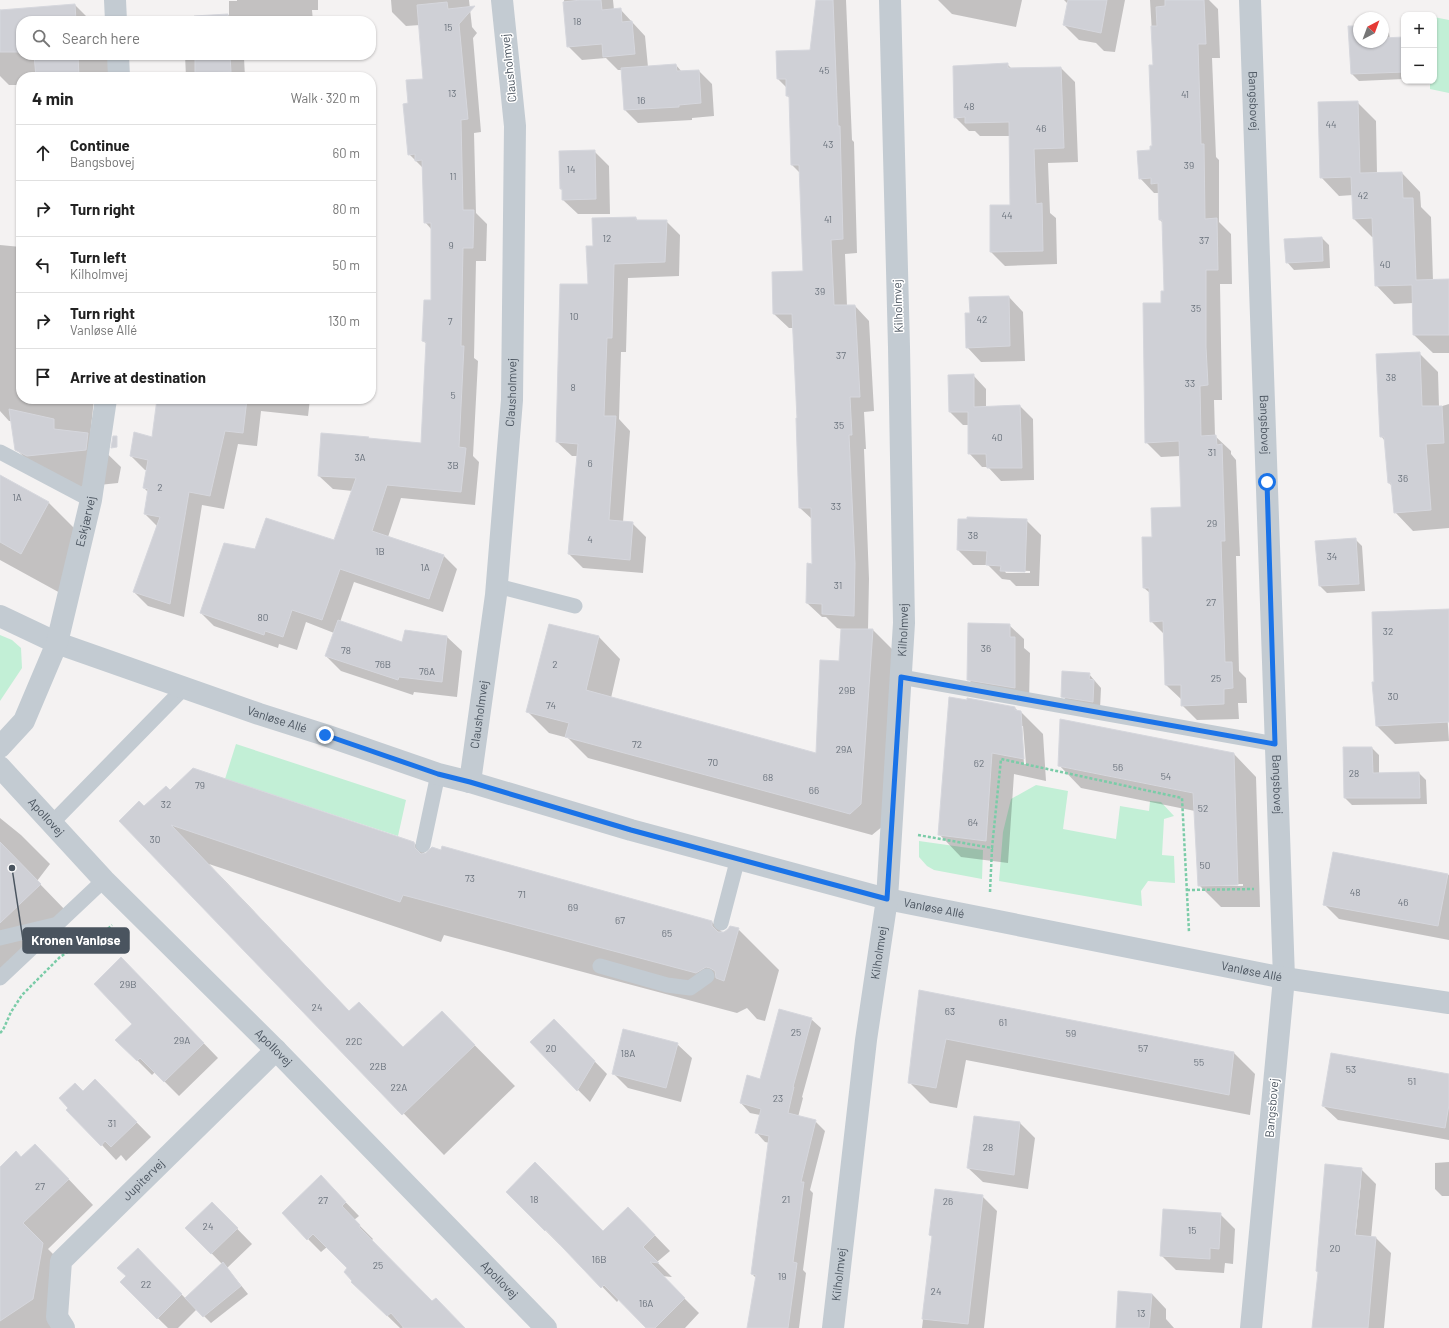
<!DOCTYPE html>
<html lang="en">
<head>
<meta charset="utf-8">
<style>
	body { margin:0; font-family:Barlow,sans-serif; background:#f2f2f2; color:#222 }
	.controls { position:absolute; right:12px; top:12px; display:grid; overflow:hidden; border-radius:8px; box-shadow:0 1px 3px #0004 }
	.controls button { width:36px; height:36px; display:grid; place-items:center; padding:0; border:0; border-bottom:1px solid #e0e0e0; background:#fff; color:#222; font:20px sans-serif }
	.compass { position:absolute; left:1353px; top:12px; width:36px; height:36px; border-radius:50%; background:#fff; box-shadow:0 1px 3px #0004; rotate:41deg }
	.stop { position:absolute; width:12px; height:12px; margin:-9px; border:3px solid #1a73e8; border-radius:50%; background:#fff }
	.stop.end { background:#1a73e8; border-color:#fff; box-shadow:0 1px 4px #0008 }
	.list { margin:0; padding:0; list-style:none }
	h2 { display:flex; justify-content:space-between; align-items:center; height:52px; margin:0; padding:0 16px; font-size:17px }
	h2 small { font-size:13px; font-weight:400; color:#767676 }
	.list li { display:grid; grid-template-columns:26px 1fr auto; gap:12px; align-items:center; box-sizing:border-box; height:56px; padding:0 16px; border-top:1px solid #e0e0e0 }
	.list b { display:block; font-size:15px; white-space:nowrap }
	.list p { margin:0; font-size:13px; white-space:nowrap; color:#767676 }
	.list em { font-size:13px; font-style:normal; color:#767676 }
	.icon { flex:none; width:22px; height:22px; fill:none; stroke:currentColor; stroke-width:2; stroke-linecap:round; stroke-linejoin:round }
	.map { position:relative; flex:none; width:1449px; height:1328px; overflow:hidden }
	.search { position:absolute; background:#fff; box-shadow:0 1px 3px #0004; left:16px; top:16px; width:360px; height:44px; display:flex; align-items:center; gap:10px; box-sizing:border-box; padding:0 14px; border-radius:16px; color:#767676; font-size:15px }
	.panel { position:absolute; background:#fff; box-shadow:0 1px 3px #0004; left:16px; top:72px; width:360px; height:332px; border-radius:16px }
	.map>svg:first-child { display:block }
	.green { fill:#c2efd6 }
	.shadow { fill:#0003; fill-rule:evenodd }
	.building { fill:#cfd0d6; stroke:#d6d7dd }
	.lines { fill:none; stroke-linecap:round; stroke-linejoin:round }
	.path { stroke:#7bcca8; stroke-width:2.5; stroke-dasharray:3 2; stroke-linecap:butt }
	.service { stroke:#c3cbd2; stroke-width:15 }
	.minor { stroke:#c3cbd2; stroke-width:22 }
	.tertiary { stroke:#c3cbd2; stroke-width:22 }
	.route { stroke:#1a73e8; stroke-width:5 }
	.labels { text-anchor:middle; stroke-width:3; stroke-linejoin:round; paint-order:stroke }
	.number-label { font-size:10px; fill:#6b737d }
	.street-label { font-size:12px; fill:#4a545f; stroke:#fff }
	.leader { fill:none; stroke:#4a545f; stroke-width:1.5 }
	.callout-dot { fill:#4a545f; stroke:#fff; stroke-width:1.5 }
	.callout { fill:#4a545f; stroke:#4a545f; stroke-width:1.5 }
	.callout-label { font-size:13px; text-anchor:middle; font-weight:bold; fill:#fff }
</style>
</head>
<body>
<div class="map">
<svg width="1449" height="1328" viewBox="0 0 1449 1328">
	<rect width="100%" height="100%" fill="#f4f2f2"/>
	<path class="green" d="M1434,17L1449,20V93L1430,89V81H1434Z
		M0,635L12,640L21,648L22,668L0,701Z
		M236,744L406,800L398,836L225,779Z
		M1036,785L1068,791L1063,829L1116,839L1120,806L1149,811L1150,801L1161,802L1174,816L1164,819L1162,855L1174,856L1175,883L1148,881L1141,891L1142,906L999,881L1003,832L1011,799Z
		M919,841L983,850L982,879L934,870L927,866L919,857Z"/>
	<path class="shadow" d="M237,0H318V10H312L313,21H195V17L229,15V1H237Z
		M391,0H469L472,27L477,33L473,38L481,132L474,133L476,213L487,224L486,261H476L474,358L478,361L473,456L479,462L475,505L401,498L388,537L444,556L457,569L443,612L354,582L340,622L403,643L405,631L447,637L462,651L457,697L414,692L413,695L341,671L326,656L334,633L306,622L297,650L279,644L278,648L214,626L201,613L256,550L335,541L353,491L333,489L319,476L368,438L370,440L422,444L427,344L423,341L432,301V230L425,222L423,168L409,154V104L424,80L420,25L406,26L392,12Z
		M564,0H613L614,10L620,9L645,36L648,67L676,65L682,72L699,71L712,84L714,116L692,118V120L638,123L625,110L622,70H618L606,58L582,60L568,46Z
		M817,0H846L852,140L854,142L857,253L845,254L847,306H855L869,321L874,411L864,412L866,449H864L869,579L868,630H873L895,652L883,826L872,835L588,758L568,738L549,733L527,711L599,637L620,659L611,698L816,755L840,662L842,629L837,628L826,617H822L807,603L813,565V520L800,508L794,328H789L774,314L804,272L800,173L792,165L790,98L787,96V88L778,79L811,51Z
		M938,0H1022L1016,27L952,14Z
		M1064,0H1125L1115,52L1104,51L1096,43L1079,40L1064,25L1068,4Z
		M1150,0H1209L1218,9L1220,58H1212L1216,157L1219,160V222L1231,234L1232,284H1220L1222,400H1214L1215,436L1231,451V454L1236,460L1240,556H1236L1239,671L1246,678L1247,703H1238L1239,719L1197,720L1182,705V700L1166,685L1165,635L1151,621L1150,593L1144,588L1182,508L1180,456L1161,457L1146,442L1162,304L1165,292L1163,223L1160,220V193H1154L1140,178L1153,147L1154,66Z
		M75,5L91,21H21V55H109L110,77H21V85H9L0,76V9L1,11Z
		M1359,27V42H1383V27L1389,33L1390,39L1404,38V79L1359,81L1352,74Z
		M185,55H269V57L244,58L245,77H186Z
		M1007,64L1012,69L1061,68L1075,82L1078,162L1048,163L1050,213L1056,218L1057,264L1005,266L991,252L1011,206V136H980L975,131H969L955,117Z
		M1357,102L1376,121L1377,173H1402L1420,192L1421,207L1431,217L1433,281L1449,280V353H1433L1414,335L1413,303L1394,304L1376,285L1374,237H1372L1354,219L1353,195L1339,196L1321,177Z
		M594,151L609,166L610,214H578L563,200V191L561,189Z
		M636,218L638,221H666L680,235L679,276L628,278L626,352H621L619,419L630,431L623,522L632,523L646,537L643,573L583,568L569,554L578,456H572L557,442L589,285L594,247Z
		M1322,238L1329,245L1330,268L1294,270L1287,262Z
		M0,245L21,247V399H94L90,437L121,467L118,483L61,489L49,482L16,449L12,421H9L0,411Z
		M1009,297L1023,312L1025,361L981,362L967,347L971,314Z
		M1419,353L1438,372L1439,407L1449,404V528L1413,531L1395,512L1393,487L1389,483L1385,441L1381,436Z
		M973,375L986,389V408L1020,406L1033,419L1034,480L1001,481L988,467H982L969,453V425H963L950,412Z
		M158,399H310L308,416L261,411L257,446L238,444L224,509L202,505L184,617L148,606L134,592L157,526L145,514L149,493L144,488L147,470H145L131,456L153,438Z
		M0,476L49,503L90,544L62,594L0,560Z
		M968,518L1026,520L1041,535L1039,586H1016L1010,580L1002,579L988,565H973L958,550L959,520H968ZM1004,570L1030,571V573H1006Z
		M1355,539L1362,546L1365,591L1327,593L1320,586Z
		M1449,610V658L1443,654L1449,741L1395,744L1377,726Z
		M1009,625L1024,639V648L1030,653L1029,703L983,694L968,679Z
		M1089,674L1101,688L1100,709L1070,703L1062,696Z
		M1014,707L1018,711L1021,712L1043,734L1046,781L1014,774L1008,863L961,857L939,834ZM1021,726H1023L1026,764H1024Z
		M1344,748H1372L1379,755V774L1419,773L1426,780L1427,804L1352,805L1345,798Z
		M1234,754L1256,777L1260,907H1221L1199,885L1195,811L1081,788L1059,765ZM1218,884H1243V886H1218Z
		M170,791L414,843L426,854L712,922L723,933L738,929L779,970L765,1021L757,1019L747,1008L737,1013L444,935L441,942L209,864L350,1012L404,1048L442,1012L515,1086L444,1155L120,821Z
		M0,818L21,835L50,864L37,881L69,914L0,980Z
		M1334,854L1449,875V940L1339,919L1324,904Z
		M136,973L218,1058L179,1096L155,1072L152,1075L117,1040L133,1024Z
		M920,991L1234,1053L1255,1074L1250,1115L966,1060L957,1108L930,1103L909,1082Z
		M811,1019L821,1028L802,1097L803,1098L798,1117L815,1121L825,1131L810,1190L813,1193L803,1270L806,1273L799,1328H748L756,1278L752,1274L770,1143L765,1142L756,1132L760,1115L750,1113L741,1103Z
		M554,1020L607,1074L590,1102L531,1042Z
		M677,1044L692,1058L681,1102L628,1088L613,1073Z
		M1449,1075V1140L1338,1120L1323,1106Z
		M95,1080L151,1137L126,1161L121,1155L116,1160L102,1145L83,1092Z
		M975,1118L1020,1123L1035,1138L1028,1189L983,1182L968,1168Z
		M21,1158L60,1170L93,1205L48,1249L68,1269L53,1328H0V1169Z
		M1449,1162V1196H1442L1435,1189V1163Z
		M1361,1169L1376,1184L1371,1238H1376L1391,1253L1384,1328H1313L1319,1273L1317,1271ZM1359,1181H1361L1355,1240H1353Z
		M334,1190L359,1216L354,1220L373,1239L371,1241L432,1303L464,1328H407L405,1326L402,1328H400L366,1295L349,1268L327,1247L321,1252L308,1239Z
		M507,1192L603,1232L643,1223L670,1251L657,1262L672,1277L662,1276L699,1313L685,1328H648L619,1299L617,1302L561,1244L560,1245Z
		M982,1196L997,1211L984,1328H922L933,1237L930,1235Z
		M212,1203L252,1244L227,1268L248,1294L211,1323L197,1309L178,1328H168L121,1282L152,1264L186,1299L222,1264L187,1228Z
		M1220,1214L1235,1229L1233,1264L1225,1263L1224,1273L1176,1270L1161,1255Z
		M1152,1294L1166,1309V1319L1174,1328H1117Z"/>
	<path class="building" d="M581,0H601L602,10L621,8L622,22L632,21L635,54L603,57L602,44L567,47L563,2Z
		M816,0H833L838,126H840L843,239L831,240L834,305H855L860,397H850L852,435H849L855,564L854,616L822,614V604L806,603L807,563L812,564L811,508H799L796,418H797L792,314H773L772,272L803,271L799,165H791L789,96H786V79H777L776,51L810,50Z
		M1068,0H1107L1101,33L1063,25Z
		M1165,0H1204L1206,44H1198L1201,144H1204L1205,219L1217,218L1218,270H1206V347L1208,385L1200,386L1201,436L1216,435L1217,445L1222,444L1225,541H1221L1225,662H1232L1233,688L1224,689V704L1181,706V685H1165L1163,621L1150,622L1149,588H1143L1142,537H1152L1151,508L1181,507L1179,441L1145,443L1143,303H1161V291H1164L1162,220H1159L1158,183L1151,184V178L1139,179L1137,151L1150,150V146H1152L1149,65H1153L1151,26H1157L1156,7L1165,6Z
		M447,2L448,9L475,6L459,24L468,119L461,120L463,210H474L473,248H463L461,346H464L459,447L466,448L461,492L387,485L372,531L444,555L429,599L340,569L322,620L292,610L283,637L265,631L264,635L200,613L224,543L255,549L266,518L334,540L356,478L318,476L321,433L369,437L368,438L421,443L426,342L422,341L424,300H431V223H424L422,160L415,161V154L408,155L403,104L408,103L406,80L423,79L417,5Z
		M75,4L76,21H21V52H0V10Z
		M228,14V21H194V16Z
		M1348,26H1359V42H1383V38L1404,37V72L1351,74Z
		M34,55H78L79,77H36Z
		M195,55H230L231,72L195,73Z
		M1008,63V68L1061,67L1064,148L1034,149L1036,204L1042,203L1043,251L990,252V205H1010L1009,122L965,123V117L954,118L953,66Z
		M676,64L677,71L699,70L701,103L679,105V107L624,110L621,68Z
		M1358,101L1360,173L1402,172L1403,198H1413L1416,280L1449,279V335H1413L1412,285L1375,286L1372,218L1353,219L1351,177L1320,178L1318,102Z
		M595,150L596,199L562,200V189H560L559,151Z
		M636,217V220H667L665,262L614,264L612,338H607L604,416H616L609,520L633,522L630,560L568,554L578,444L556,442L560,284H588L586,246H593L592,218Z
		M1322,237L1323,261L1286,263L1284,239Z
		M1009,296L1010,346L966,348L965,313H970L969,297Z
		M1420,352L1422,406H1442L1444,443L1426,444L1431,510L1394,513L1391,483H1388L1384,437H1380L1376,354Z
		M974,374V407L1020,405L1022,468H987L986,454H968V412H949L948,375Z
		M157,399H247L243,433L225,431L210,496L189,492L170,604L133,592L160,517L144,514L148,489L143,488L148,460L130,456L134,432L152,437Z
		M9,409L54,419V429L88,433L86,450L27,456L15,450Z
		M113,436H117V447L111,448Z
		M0,475L49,502L21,554L0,542Z
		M967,517L1027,519L1025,572L1000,571L1001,566L986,565L987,551L957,550L958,519H967Z
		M1356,538L1359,584L1319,586L1315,541Z
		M1449,609V722L1376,726L1372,682H1374L1372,612Z
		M338,620L402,642L405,630L447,636L442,682L399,677L398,680L325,656Z
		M968,623L1010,624V637H1015V688L967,680Z
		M549,624L599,636L586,690L816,753L820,660L839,661L841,629H873L861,804L850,814L565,737L569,723L526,712Z
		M1062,671L1090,673L1089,679L1094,680L1093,702L1061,697Z
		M949,697L967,700V698L1015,707V710L1021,711L1024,759L992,753L986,841L938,835Z
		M1060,719L1234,753L1238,885L1198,886L1193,793L1058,766Z
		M1343,747H1372L1373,773L1419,772L1420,798H1344Z
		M193,768L414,842L415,848L421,854L426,853L432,847L441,850L442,846L712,921V926L718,932H724L728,929L730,926L739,928L724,981L716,978L715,971L710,968L706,967L696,973L403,895L400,902L171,825L349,1011L359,1002L403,1047L442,1011L475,1045L402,1115L119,821L139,801L144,806L166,786L170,790Z
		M0,842L41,884L0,923Z
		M1333,852L1448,874L1438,926L1323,905Z
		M121,957L204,1043L164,1082L140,1058L137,1061L115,1040L132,1024L94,984Z
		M919,990L1234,1052L1229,1095L946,1039L936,1088L908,1083Z
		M779,1009L812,1018L793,1087H794L788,1113L816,1120L801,1182H804L793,1262L797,1263L788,1328H747L756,1275L751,1274L769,1136L755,1133L761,1109L740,1103L747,1075L760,1079Z
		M554,1019L595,1061L577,1091L530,1042Z
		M623,1029L678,1043L666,1088L612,1074Z
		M1331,1053L1449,1074V1105L1445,1128L1322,1106Z
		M95,1079L137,1122L111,1147L105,1141L101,1146L66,1110L68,1108L59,1098L75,1083L83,1091Z
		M974,1116L1020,1122L1014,1175L967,1168Z
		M35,1144L69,1179L23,1223L43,1243L33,1299L0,1321V1167L16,1151L21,1157Z
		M535,1162L603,1231L628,1207L655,1235L643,1247L659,1263L650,1262L685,1298L655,1328H646L604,1285L601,1288L546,1230L545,1231L506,1192Z
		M1325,1164L1362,1168L1355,1235L1376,1237L1368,1328H1312L1318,1272L1316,1271Z
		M321,1175L346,1202L342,1206L360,1225L359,1227L432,1301L436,1298L465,1328H404L391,1313L387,1316L351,1282L352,1281L344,1272L347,1268L313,1234L307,1240L282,1213Z
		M935,1189L983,1195L968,1324L922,1319L932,1236L929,1235Z
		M212,1202L238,1228L211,1254L185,1228Z
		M1163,1209L1221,1213L1219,1249L1210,1248V1259L1160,1256Z
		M138,1248L182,1294L157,1319L120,1282L126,1276L117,1268Z
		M223,1262L241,1286L203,1317L185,1298Z
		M1118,1291L1152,1294L1149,1328H1116Z"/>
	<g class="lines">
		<path class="path" d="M918,835L992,848L1001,759L1182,798L1189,932
			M1187,890L1254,889
			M990,892L992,848
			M0,1033L3,1030L11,1012L22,995L60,957L69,951L90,945L112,925"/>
		<path class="service" d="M0,452L91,500
			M497,586L575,606
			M901,677L1275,744
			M52,823L184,688
			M423,845L438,774
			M721,923L738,858
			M0,938L58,924
			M600,966L667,985L690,988L707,976
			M0,978L104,880"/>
		<g class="minor">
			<path d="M115,0L116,21"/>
			<path id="s1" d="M1250,0L1284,978L1251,1328"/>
			<path d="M118,55L119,77"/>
			<path id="s2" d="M0,616L57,643L259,714L325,735L438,774L470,782L631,830L887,899L1284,978L1449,1003"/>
			<path id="s3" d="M0,747L24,721L57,643L91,500L106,399"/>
			<path id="s4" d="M470,782L496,595L512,400L515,126L502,0"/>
			<path id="s5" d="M64,1328L57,1317L61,1261L276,1050"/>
			<path id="s6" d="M833,1328L866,1040L887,899L904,623L899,347L890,0"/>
		</g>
		<path class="tertiary" id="s7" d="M0,767L104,880L276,1050L546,1328"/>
	</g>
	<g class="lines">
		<path class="route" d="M325,735L438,774L470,782L631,830L887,899L901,677L1275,744L1267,482"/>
	</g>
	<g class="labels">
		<g class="number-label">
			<text x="577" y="25">18</text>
			<text x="448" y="31">15</text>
			<text x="824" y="74">45</text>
			<text x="452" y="97">13</text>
			<text x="1185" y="98">41</text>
			<text x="641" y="104">16</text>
			<text x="969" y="110">48</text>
			<text x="1331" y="128">44</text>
			<text x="1041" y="132">46</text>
			<text x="828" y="148">43</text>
			<text x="1189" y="169">39</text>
			<text x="571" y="173">14</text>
			<text x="453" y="180">11</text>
			<text x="1363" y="199">42</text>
			<text x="1007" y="219">44</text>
			<text x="828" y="223">41</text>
			<text x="607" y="242">12</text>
			<text x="1204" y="244">37</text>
			<text x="451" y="249">9</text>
			<text x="1385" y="268">40</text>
			<text x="820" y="295">39</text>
			<text x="1196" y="312">35</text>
			<text x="574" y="320">10</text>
			<text x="982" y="323">42</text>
			<text x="450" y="325">7</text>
			<text x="841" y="359">37</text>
			<text x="1391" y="381">38</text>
			<text x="1190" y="387">33</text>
			<text x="573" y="391">8</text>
			<text x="453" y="399">5</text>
			<text x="839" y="429">35</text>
			<text x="997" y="441">40</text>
			<text x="1212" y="456">31</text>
			<text x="360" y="461">3A</text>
			<text x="590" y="467">6</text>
			<text x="453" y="469">3B</text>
			<text x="1403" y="482">36</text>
			<text x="160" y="491">2</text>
			<text x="17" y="501">1A</text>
			<text x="836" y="510">33</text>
			<text x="1212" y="527">29</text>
			<text x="973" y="539">38</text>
			<text x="590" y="543">4</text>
			<text x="380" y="555">1B</text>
			<text x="1332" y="560">34</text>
			<text x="425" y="571">1A</text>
			<text x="838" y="589">31</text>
			<text x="1211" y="606">27</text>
			<text x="263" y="621">80</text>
			<text x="1388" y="635">32</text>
			<text x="986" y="652">36</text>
			<text x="346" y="654">78</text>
			<text x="383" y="668">76B</text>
			<text x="555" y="668">2</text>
			<text x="427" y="675">76A</text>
			<text x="1216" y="682">25</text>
			<text x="847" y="694">29B</text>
			<text x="1393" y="700">30</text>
			<text x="551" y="709">74</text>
			<text x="637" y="748">72</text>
			<text x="844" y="753">29A</text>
			<text x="713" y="766">70</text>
			<text x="979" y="767">62</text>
			<text x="1118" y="771">56</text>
			<text x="1354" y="777">28</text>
			<text x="1166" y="780">54</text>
			<text x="768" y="781">68</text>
			<text x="200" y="789">79</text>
			<text x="814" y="794">66</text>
			<text x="166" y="808">32</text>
			<text x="1203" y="812">52</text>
			<text x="973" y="826">64</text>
			<text x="155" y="843">30</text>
			<text x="1205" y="869">50</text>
			<text x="470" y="882">73</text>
			<text x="1355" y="896">48</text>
			<text x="522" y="898">71</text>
			<text x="1403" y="906">46</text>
			<text x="573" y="911">69</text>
			<text x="620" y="924">67</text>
			<text x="667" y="937">65</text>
			<text x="128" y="988">29B</text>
			<text x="317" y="1011">24</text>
			<text x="950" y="1015">63</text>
			<text x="1003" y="1026">61</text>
			<text x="796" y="1036">25</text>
			<text x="1071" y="1037">59</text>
			<text x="182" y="1044">29A</text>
			<text x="354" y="1045">22C</text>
			<text x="551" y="1052">20</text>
			<text x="1143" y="1052">57</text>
			<text x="628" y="1057">18A</text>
			<text x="1199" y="1066">55</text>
			<text x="378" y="1070">22B</text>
			<text x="1351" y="1073">53</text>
			<text x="1412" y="1085">51</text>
			<text x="399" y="1091">22A</text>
			<text x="778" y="1102">23</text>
			<text x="112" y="1127">31</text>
			<text x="988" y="1151">28</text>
			<text x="40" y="1190">27</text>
			<text x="534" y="1203">18</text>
			<text x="786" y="1203">21</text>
			<text x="323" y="1204">27</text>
			<text x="948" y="1205">26</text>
			<text x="208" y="1230">24</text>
			<text x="1192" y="1234">15</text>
			<text x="1335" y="1252">20</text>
			<text x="599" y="1263">16B</text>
			<text x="378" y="1269">25</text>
			<text x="782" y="1280">19</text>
			<text x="146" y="1288">22</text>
			<text x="936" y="1295">24</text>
			<text x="646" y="1307">16A</text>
			<text x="1141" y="1317">13</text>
		</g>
		<g class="street-label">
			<text transform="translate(509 68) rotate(-96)" y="4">Clausholmvej</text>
			<text dy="4" stroke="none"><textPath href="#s1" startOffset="101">Bangsbovej</textPath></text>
			<text transform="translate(898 306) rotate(-92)" y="4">Kilholmvej</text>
			<text dy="4" stroke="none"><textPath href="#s4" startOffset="392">Clausholmvej</textPath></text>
			<text dy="4" stroke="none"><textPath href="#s1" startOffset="425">Bangsbovej</textPath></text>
			<text dy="4" stroke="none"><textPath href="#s3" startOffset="245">Eskjærvej</textPath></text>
			<text dy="4" stroke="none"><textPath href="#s6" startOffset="702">Kilholmvej</textPath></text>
			<text dy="4" stroke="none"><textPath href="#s4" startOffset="68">Clausholmvej</textPath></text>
			<text dy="4" stroke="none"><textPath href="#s2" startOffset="296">Vanløse Allé</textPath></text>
			<text dy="4" stroke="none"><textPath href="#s1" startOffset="785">Bangsbovej</textPath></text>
			<text dy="4" stroke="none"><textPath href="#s7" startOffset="68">Apollovej</textPath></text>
			<text dy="4" stroke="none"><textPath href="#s2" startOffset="980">Vanløse Allé</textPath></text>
			<text dy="4" stroke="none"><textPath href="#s6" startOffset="378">Kilholmvej</textPath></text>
			<text dy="4" stroke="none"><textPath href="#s2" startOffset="1304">Vanløse Allé</textPath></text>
			<text dy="4" stroke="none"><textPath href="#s7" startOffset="392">Apollovej</textPath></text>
			<text transform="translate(1272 1108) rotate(-85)" y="4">Bangsbovej</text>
			<text dy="4" stroke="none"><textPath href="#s5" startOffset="185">Jupitervej</textPath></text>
			<text dy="4" stroke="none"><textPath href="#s6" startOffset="54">Kilholmvej</textPath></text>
			<text dy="4" stroke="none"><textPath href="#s7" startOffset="716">Apollovej</textPath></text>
		</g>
	</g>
	<path class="leader" d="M12 868L23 940"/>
	<circle class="callout-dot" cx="12" cy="868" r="4"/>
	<rect class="callout" x="23" y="928" width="106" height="25" rx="4"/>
	<g class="callout-label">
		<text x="76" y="945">Kronen Vanløse</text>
	</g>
</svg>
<div class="controls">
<button>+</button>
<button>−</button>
</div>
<svg class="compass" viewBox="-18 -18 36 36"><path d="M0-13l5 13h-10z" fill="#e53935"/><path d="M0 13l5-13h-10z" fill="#767676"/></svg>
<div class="stop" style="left:1267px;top:482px"></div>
<div class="stop end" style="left:325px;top:735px"></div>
<div class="search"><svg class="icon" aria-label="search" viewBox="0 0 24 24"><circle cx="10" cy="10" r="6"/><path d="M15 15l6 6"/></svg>Search here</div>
<section class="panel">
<h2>4 min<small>Walk · 320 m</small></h2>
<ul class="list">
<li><svg class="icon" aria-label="ahead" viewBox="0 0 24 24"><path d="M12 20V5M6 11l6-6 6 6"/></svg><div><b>Continue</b><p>Bangsbovej</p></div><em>60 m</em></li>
<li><svg class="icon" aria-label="right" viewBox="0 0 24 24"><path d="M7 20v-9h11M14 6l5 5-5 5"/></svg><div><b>Turn right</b></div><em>80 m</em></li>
<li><svg class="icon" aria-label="left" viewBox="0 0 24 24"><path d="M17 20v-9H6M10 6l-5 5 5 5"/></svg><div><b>Turn left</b><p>Kilholmvej</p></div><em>50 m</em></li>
<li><svg class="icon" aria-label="right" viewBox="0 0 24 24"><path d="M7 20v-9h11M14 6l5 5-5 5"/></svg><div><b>Turn right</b><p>Vanløse Allé</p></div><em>130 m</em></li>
<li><svg class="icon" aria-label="arrive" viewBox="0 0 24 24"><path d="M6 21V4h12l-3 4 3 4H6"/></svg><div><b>Arrive at destination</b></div></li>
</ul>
</section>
</div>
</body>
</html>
